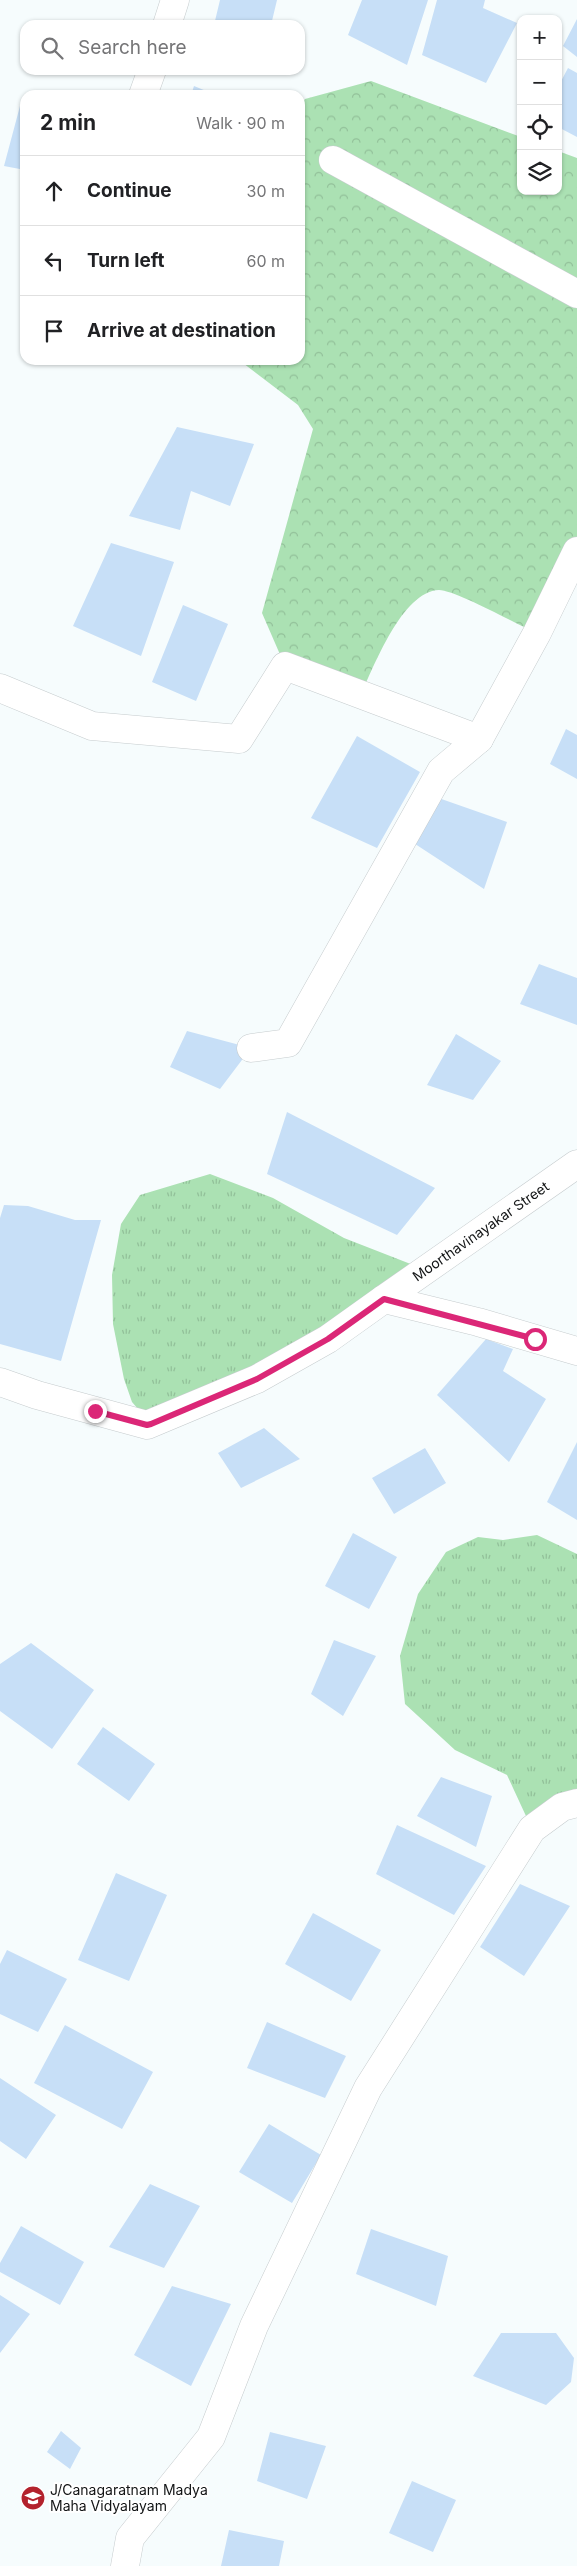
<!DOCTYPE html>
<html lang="en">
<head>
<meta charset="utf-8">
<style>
	body { margin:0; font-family:Inter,sans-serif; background:#f6f6f6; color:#202124 }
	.controls { position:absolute; right:15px; top:15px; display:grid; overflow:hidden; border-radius:10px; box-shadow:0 1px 4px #0004 }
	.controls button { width:45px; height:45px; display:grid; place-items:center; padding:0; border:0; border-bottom:1px solid #e0e0e0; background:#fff; color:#202124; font:25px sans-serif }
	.stop { position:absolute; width:15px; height:15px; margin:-11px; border:4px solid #db2777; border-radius:50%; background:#fff }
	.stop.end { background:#db2777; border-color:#fff; box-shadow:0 1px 5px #0008 }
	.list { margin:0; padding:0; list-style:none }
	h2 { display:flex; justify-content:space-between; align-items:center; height:65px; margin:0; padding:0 20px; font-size:21px }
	h2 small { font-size:16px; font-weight:400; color:#757577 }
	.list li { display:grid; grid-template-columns:32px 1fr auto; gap:15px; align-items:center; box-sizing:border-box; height:70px; padding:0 20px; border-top:1px solid #e0e0e0 }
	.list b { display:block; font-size:19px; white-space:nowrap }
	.list em { font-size:16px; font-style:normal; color:#757577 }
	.icon { flex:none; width:28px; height:28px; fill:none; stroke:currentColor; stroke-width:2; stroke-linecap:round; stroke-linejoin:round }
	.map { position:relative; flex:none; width:577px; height:2566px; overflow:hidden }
	.search { position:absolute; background:#fff; box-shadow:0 1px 4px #0004; left:20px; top:20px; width:285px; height:55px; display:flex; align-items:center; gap:12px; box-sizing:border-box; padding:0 18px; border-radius:15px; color:#757577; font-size:19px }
	.panel { position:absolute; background:#fff; box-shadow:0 1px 4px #0004; left:20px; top:90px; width:285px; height:275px; border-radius:15px }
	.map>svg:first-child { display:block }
	.grass { fill:url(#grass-tufts) }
	.park { fill:url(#park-crowns) }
	.building { fill:#c7dff7 }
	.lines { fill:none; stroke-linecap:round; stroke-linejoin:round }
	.minor-casing { stroke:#c6ccce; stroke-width:29 }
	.minor { stroke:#fff; stroke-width:28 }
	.route { stroke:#db2777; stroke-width:6 }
	.labels { text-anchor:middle; stroke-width:4; stroke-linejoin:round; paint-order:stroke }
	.street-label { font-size:14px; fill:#131516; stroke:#fff }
	.poi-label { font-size:14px; fill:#131516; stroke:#fff; text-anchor:start }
</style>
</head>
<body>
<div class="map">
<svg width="577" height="2566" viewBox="0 0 577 2566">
	<defs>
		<pattern id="grass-tufts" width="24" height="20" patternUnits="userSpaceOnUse" patternTransform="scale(1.25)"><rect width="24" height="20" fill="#abe1b3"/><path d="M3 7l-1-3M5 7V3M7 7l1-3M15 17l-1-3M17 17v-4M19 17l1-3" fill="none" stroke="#92c099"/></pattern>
		<pattern id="park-crowns" width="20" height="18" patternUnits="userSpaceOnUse" patternTransform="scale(1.25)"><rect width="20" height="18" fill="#abe1b3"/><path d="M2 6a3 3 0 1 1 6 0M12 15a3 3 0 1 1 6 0" fill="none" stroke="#92c099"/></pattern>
	</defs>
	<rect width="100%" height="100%" fill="#f6fcfd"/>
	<path class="grass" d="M210,1174L273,1198L344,1238L426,1270L151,1424L132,1402L124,1379L113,1324L112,1275L121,1224L140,1195Z
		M537,1535L577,1554V1803L532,1829L507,1775L455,1750L405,1704L400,1656L418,1594L446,1552L478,1537L503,1540Z"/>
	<path class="park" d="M371,81L521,137V191H558V151L577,158V541L537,633C518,625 455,590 439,590C402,591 374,667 360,696L285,666L262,613L313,429L298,405L239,360H300V108L305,99Z"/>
	<path class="building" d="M220,0H277L271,25H214Z
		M362,0H428L407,65L348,35Z
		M437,0H485L483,8L517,23L486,83L422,55Z
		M577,19V57L563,46Z
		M568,68L577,73V137L558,127V87Z
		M194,86L216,95H191Z
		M20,106L25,107V170L4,166Z
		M177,427L254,444L230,506L191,491L180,530L129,516Z
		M111,543L174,562L141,656L73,626Z
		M183,605L228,624L196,701L152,682Z
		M566,729L577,735V779L550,764Z
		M357,736L420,772L377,848L311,818Z
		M430,795L507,822L484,889L409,840Z
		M539,964L577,978V1025L520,1004Z
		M187,1031L251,1048L220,1089L170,1067Z
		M456,1034L501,1061L473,1100L427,1085Z
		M287,1112L435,1188L397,1235L267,1174Z
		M4,1205L28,1206L75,1220H101L61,1361L0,1344V1218Z
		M486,1339L513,1349L503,1371L546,1399L509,1462L437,1395Z
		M264,1428L300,1459L241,1488L218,1453Z
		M577,1442V1520L547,1502Z
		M425,1448L446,1483L394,1514L372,1478Z
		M353,1533L397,1557L369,1609L325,1586Z
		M334,1640L376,1656L343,1716L311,1694Z
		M31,1643L94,1690L52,1749L0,1711V1664Z
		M103,1727L155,1764L129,1801L77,1764Z
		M441,1777L492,1796L476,1847L417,1816Z
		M397,1825L486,1866L454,1915L376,1874Z
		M116,1873L167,1895L129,1981L78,1960Z
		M520,1884L570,1906L524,1976L480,1947Z
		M313,1913L381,1950L351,2001L285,1964Z
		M7,1950L67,1979L38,2032L0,2014V1964Z
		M267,2022L346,2056L325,2098L247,2068Z
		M65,2025L153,2072L122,2129L34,2083Z
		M0,2078L56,2115L26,2159L0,2141Z
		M269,2124L321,2155L292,2203L239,2172Z
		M150,2184L200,2206L164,2268L109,2247Z
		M21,2226L84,2262L60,2305L0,2272V2263Z
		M371,2229L448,2256L436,2306L356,2274Z
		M172,2286L231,2304L191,2386L134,2355Z
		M0,2295L30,2314L0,2353Z
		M501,2333H556L574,2358L571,2382L546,2405L473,2376Z
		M61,2431L81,2448L70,2469L47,2452Z
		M270,2432L326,2446L307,2499L257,2481Z
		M412,2481L456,2500L433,2552L389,2533Z
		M229,2530L284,2541L279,2566H221Z"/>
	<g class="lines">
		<defs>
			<g id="minor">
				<path d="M167,25L175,0"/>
				<path d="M143,95L152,70"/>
				<path d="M333,160L577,294"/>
				<path d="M0,688L92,726L239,739L285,666L479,739L537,633L577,551"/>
				<path d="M251,1048L288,1043L441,771L479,739"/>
				<path id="s1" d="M384,1299L577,1164"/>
				<path d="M0,1382L37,1395L147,1425L257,1379L328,1339L384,1299L478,1322L577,1351"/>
				<path d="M125,2566L130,2538L211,2437L254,2326L368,2088L532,1829L562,1807L577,1803"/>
			</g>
		</defs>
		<use href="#minor" class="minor-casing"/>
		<use href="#minor" class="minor"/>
	</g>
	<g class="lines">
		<path class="route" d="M95,1411L147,1425L151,1424L257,1379L328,1339L384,1299L535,1339"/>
	</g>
	<defs>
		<symbol id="school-disc" viewBox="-11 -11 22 22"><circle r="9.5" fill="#b3222d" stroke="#fff"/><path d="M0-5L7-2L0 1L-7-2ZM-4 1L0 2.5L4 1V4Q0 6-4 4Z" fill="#fff"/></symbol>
	</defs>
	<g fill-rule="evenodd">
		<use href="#school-disc" x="19" y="2484" width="28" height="28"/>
	</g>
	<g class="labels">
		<g class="street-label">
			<text dy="5" stroke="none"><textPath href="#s1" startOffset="118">Moorthavinayakar Street</textPath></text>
		</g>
		<g class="poi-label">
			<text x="50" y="2495">J/Canagaratnam Madya<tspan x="50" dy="16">Maha Vidyalayam</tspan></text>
		</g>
	</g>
</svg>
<div class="controls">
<button>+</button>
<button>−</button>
<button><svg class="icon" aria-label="locate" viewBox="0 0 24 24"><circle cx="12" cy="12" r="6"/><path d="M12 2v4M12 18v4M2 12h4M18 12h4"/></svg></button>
<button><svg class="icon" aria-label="layers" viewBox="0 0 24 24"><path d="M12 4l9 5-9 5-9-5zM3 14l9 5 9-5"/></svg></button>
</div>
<div class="stop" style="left:535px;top:1339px"></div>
<div class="stop end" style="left:95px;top:1411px"></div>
<div class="search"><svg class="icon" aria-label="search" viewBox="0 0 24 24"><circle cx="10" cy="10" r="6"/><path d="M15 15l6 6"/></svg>Search here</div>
<section class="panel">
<h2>2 min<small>Walk · 90 m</small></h2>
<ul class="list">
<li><svg class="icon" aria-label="ahead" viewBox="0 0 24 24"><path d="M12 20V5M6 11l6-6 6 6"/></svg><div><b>Continue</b></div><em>30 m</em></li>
<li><svg class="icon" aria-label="left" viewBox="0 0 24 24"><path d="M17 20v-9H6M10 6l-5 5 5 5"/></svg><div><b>Turn left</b></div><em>60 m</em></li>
<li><svg class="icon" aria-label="arrive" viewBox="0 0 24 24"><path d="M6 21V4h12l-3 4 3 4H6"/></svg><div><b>Arrive at destination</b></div></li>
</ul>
</section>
</div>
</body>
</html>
